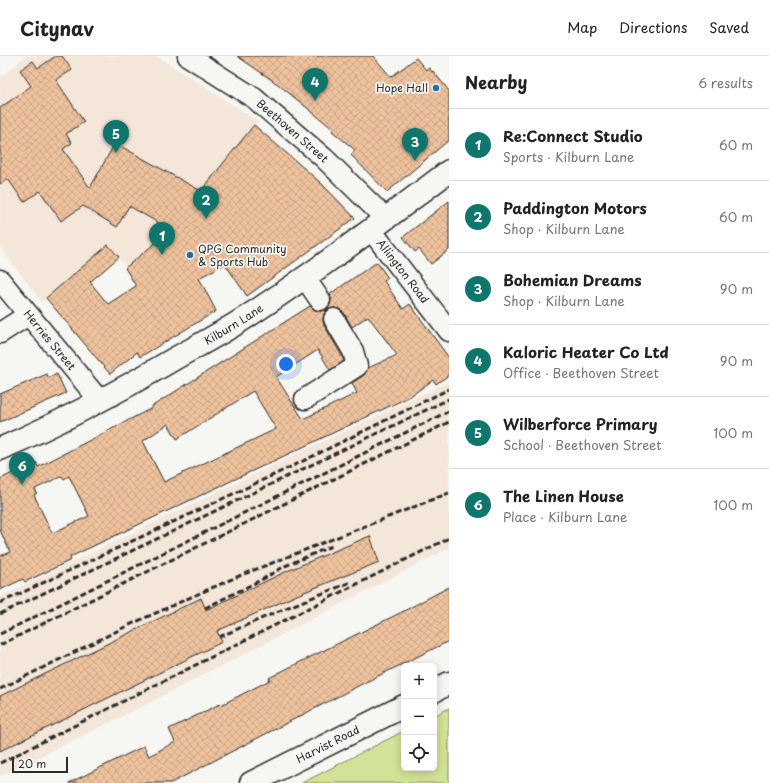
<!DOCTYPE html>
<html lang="en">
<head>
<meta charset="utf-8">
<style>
	body { margin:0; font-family:"Playpen Sans",sans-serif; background:#f2f2f2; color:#222 }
	.controls { position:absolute; right:12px; bottom:12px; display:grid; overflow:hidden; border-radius:6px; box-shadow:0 2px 10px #0003 }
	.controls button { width:36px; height:36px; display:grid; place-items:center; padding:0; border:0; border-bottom:1px solid #e0e0e0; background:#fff; color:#222; font:20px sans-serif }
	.scale { position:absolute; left:12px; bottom:10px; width:56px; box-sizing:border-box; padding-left:4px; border:2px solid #2b2b2b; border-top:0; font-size:11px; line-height:14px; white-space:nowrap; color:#2b2b2b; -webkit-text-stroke:3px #f6f6f2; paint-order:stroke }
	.you { position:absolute; left:286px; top:308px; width:14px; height:14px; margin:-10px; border:3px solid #fff; border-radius:50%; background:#1a73e8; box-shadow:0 0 0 6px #1a73e833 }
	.badge { display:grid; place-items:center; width:26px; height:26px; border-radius:50%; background:#0f766e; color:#fff; font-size:13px; font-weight:700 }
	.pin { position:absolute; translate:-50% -33px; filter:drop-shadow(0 1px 2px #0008) }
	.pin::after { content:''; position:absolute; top:21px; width:14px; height:12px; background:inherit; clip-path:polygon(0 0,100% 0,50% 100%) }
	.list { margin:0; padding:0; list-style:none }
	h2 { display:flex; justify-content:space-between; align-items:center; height:52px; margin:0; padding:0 16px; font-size:17px }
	h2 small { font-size:13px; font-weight:400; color:#767676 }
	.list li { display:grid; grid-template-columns:26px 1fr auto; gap:12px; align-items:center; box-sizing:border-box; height:72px; padding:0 16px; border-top:1px solid #e0e0e0 }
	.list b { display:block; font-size:15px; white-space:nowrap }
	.list p { margin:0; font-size:13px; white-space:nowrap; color:#767676 }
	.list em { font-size:13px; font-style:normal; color:#767676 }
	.icon { flex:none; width:22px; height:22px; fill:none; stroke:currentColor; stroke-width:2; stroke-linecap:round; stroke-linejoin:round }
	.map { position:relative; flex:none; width:449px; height:727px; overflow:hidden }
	header { display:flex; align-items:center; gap:24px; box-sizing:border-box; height:56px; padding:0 20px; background:#fff; border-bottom:1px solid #e0e0e0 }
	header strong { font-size:19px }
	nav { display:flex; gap:22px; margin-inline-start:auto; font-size:14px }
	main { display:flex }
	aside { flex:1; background:#fff }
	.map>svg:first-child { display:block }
	.built { fill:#f4e6d8 }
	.green { fill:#d2e296; stroke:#7e8660 }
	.building { fill:url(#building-cross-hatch); stroke:#2b2b2b; fill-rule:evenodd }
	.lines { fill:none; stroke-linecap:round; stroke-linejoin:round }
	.street-casing { stroke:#2b2b2b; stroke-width:23 }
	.secondary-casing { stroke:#2b2b2b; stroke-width:25 }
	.street { stroke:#f6f6f2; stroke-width:20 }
	.secondary { stroke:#f6f6f2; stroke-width:22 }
	.rail { stroke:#2b2b2b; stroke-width:3; stroke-dasharray:6 3; stroke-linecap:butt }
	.poi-dot { fill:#1f6fb2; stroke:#f6f6f2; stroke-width:1.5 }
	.labels { text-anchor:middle; stroke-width:3.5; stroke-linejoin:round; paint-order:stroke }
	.poi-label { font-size:11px; fill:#2b2b2b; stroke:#f6f6f2; text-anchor:end }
	.street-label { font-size:11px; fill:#2b2b2b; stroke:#f6f6f2 }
</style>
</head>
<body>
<header>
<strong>Citynav</strong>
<nav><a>Map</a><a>Directions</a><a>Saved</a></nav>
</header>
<main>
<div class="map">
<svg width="449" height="727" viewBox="0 0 449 727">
	<defs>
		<pattern id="building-cross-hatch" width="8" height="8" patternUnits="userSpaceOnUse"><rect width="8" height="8" fill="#eec29d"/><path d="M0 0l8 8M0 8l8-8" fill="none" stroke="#cca787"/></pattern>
	</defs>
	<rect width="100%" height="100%" fill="#f6f6f2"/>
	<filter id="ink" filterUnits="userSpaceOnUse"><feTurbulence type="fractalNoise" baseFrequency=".025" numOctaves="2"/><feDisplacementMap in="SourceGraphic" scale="8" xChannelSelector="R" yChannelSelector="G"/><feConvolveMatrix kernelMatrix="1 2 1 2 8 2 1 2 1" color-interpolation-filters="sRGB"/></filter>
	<g filter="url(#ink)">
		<path class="built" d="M26,0H156L258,65L169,176L127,211L108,189L42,246L0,191V22Z
			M449,325V492L143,650L0,720V541L192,448L444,328Z"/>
		<path class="green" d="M449,652V727H302L404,675V712H434V660Z"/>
		<path class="building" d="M56,0H62L72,14L56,24L84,66L66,78L72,87L63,93L90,132L115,87L201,135L254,69L321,127L355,162L247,240L225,208L199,222L216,255L140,301L137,296L110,318L46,242L108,189L119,201L90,226L108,248L136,230L125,212L171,174L129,150L117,171L83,150L61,165L40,135L24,146L8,123L0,128V52L31,30L20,14L33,5L38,12Z
			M237,0H373L391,21L416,2L426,14L429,12L432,16L433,15L449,35V84L387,136L351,99L355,94L332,75L333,73L279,29Z
			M449,145V194L431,208L419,193L415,196L403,181Z
			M377,206L388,222L384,225L403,253L410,248L449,302V319L436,328L433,324L409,341L70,501L71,504L25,526L23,523L0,534V500L10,496L0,474V423L36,406L38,411L152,352L151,351L310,250L315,254L320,255L326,254L330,249L331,243L330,238ZM334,252L340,253L344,257L352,271L368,260L397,299L368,312L364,319L352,327L357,337L303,363L276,321L318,294L330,314L344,305L342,300L324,269L323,264L324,258L328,253ZM253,335L276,373L164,426L143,385L168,368L177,383ZM62,420L64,423L69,420L89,460L52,477L34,439L37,437L35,433Z
			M47,318L48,322L57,318L66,337L0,366V338Z
			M370,480L379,506L297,539L217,575L222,586L0,695V640L201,542L206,554L287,515Z
			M449,531V585L364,627L171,727H69L144,690L149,700L175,686L169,673L220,648L221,649L270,624L269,622L290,611L400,557Z"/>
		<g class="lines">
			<defs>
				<g id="street">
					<path id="s1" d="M188,0L254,42L324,102L386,163"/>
					<path id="s2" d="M371,174L449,275"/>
					<path d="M305,222L320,244"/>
					<path id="s3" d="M0,224L100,345"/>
					<path d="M0,277L28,259"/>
					<path d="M305,343L357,310L353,295L334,263"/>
				</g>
				<g id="secondary">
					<path id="s4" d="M0,393C60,367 118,336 174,303C199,289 224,276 248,260C317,215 383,165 449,115"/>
					<path d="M434,635L449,627"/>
					<path id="s5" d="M251,727L404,650"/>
				</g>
			</defs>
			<use href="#street" class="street-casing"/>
			<use href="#secondary" class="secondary-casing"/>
			<use href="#street" class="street"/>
			<use href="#secondary" class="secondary"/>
			<path class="rail" d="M0,547L297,408L449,333
				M205,552L263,523L285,510L334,489
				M0,558L449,343
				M0,578L449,355
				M219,581L286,552L351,526
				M0,589L449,366
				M0,633L127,570L198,538L239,520L449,437
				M0,707L449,482"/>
		</g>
	</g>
	<g class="poi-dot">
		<circle cx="436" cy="32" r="4"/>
		<circle cx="190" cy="199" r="4"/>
	</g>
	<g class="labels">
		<g class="poi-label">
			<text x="428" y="36">Hope Hall</text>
			<text x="198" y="197" text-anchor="start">QPG Community<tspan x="198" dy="13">&amp; Sports Hub</tspan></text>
		</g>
		<g class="street-label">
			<text dy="4" stroke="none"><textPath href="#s1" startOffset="129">Beethoven Street</textPath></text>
			<text dy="4" stroke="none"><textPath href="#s2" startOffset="52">Allington Road</textPath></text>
			<text dy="4" stroke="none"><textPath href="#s4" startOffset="265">Kilburn Lane</textPath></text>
			<text dy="4" stroke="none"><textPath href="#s3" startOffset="78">Herries Street</textPath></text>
			<text dy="4" stroke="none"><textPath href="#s5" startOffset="86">Harvist Road</textPath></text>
		</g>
	</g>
</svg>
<div class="controls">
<button>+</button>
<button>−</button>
<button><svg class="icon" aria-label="locate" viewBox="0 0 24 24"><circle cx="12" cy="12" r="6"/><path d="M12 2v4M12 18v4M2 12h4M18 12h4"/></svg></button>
</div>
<div class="scale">20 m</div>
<div class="you"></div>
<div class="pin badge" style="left:162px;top:199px">1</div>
<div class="pin badge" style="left:206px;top:163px">2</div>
<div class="pin badge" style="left:415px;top:105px">3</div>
<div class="pin badge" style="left:315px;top:45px">4</div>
<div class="pin badge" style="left:116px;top:97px">5</div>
<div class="pin badge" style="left:22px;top:429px">6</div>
</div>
<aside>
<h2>Nearby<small>6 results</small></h2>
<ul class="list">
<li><span class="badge">1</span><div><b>Re:Connect Studio</b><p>Sports · Kilburn Lane</p></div><em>60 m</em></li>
<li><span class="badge">2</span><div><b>Paddington Motors</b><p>Shop · Kilburn Lane</p></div><em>60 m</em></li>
<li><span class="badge">3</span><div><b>Bohemian Dreams</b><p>Shop · Kilburn Lane</p></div><em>90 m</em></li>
<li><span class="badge">4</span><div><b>Kaloric Heater Co Ltd</b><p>Office · Beethoven Street</p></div><em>90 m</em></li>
<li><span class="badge">5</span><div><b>Wilberforce Primary</b><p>School · Beethoven Street</p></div><em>100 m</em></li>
<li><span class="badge">6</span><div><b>The Linen House</b><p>Place · Kilburn Lane</p></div><em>100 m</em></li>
</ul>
</aside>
</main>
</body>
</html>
